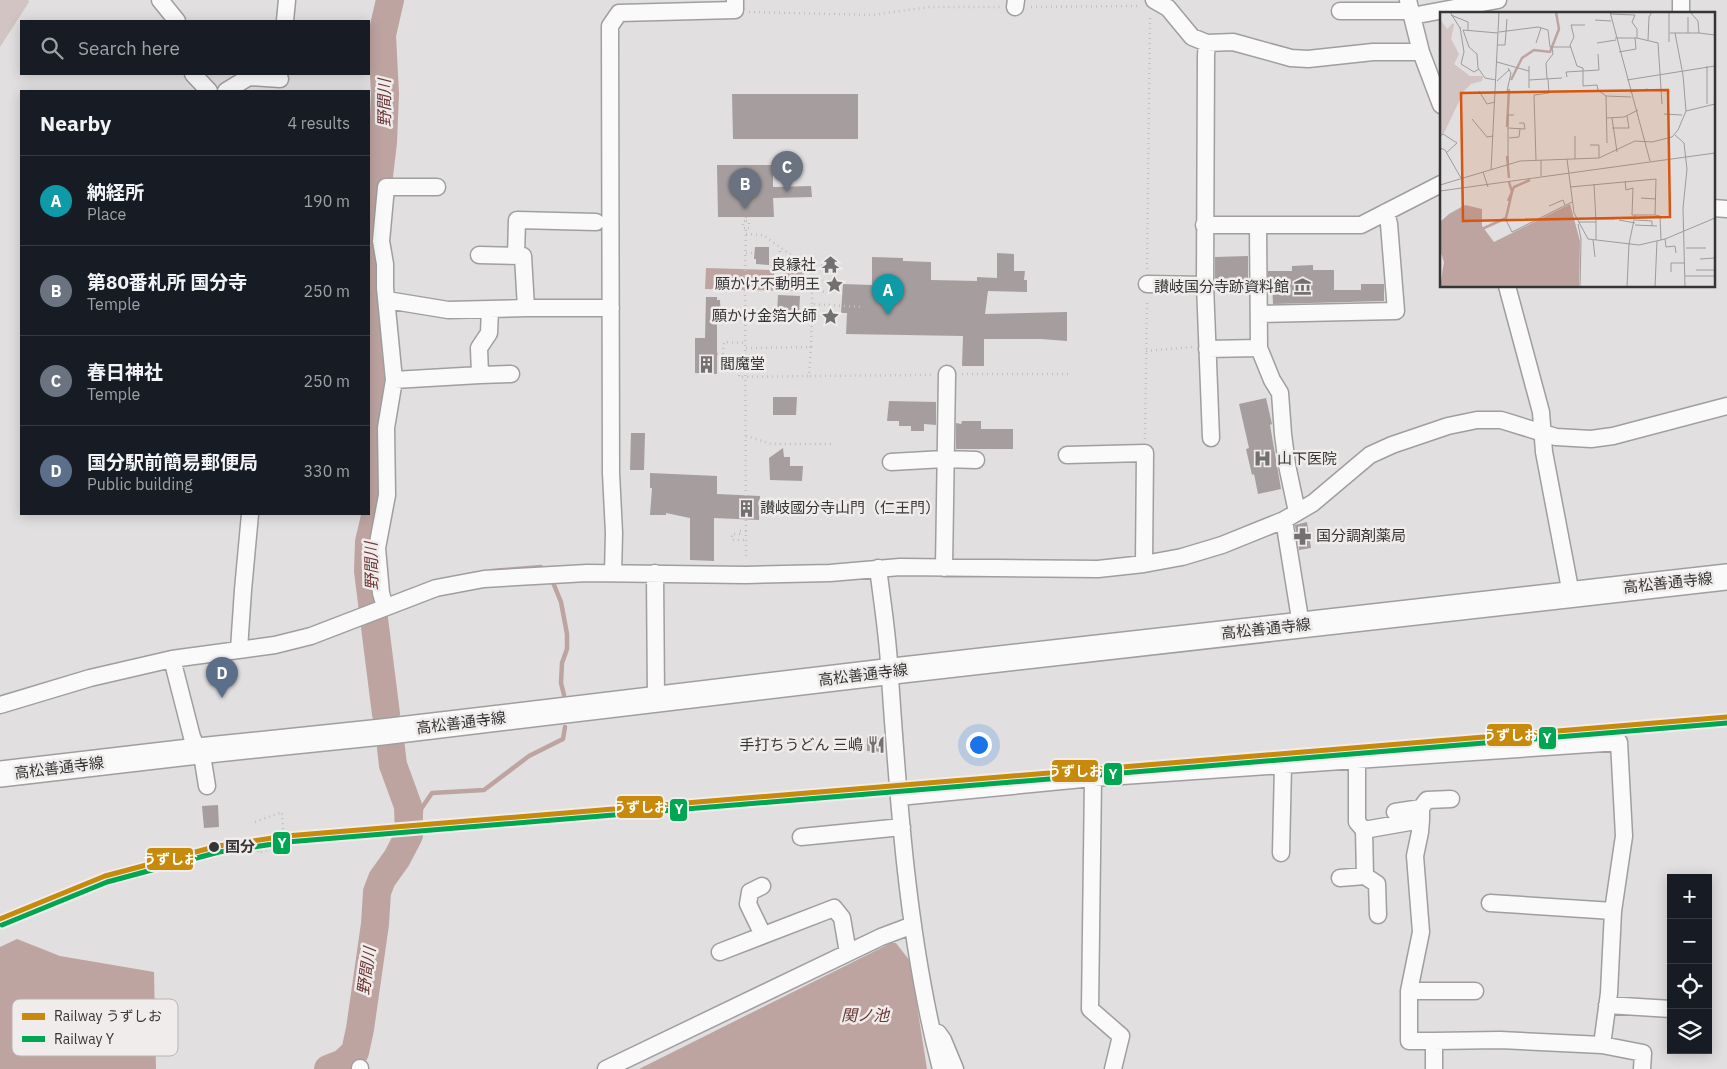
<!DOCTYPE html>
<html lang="en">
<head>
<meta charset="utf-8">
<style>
	body { margin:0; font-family:"IBM Plex Sans","Noto Sans JP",sans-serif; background:#20242c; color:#f1f3f6 }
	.controls { position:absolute; right:15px; bottom:15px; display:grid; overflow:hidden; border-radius:0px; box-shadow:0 2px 12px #0003 }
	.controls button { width:45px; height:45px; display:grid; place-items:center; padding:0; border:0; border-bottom:1px solid #363941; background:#171b24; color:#f1f3f6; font:25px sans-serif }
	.you { position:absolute; left:978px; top:744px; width:18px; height:18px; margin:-12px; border:4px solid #fff; border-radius:50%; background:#1a73e8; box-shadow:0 0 0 8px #1a73e833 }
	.badge { display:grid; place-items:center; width:32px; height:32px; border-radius:50%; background:#0b8043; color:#fff; font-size:16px; font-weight:700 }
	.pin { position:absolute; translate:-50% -41px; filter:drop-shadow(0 1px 2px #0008) }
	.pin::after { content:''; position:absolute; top:26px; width:18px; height:15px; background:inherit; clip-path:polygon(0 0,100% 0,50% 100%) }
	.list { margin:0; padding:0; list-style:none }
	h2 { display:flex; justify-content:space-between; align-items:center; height:65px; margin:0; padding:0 20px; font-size:21px }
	h2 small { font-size:16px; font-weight:400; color:#9ea1a6 }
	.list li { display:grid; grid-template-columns:32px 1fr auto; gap:15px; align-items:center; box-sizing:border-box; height:90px; padding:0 20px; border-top:1px solid #363941 }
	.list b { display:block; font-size:19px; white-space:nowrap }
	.list p { margin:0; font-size:16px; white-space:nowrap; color:#9ea1a6 }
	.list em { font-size:16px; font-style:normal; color:#9ea1a6 }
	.icon { flex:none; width:28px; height:28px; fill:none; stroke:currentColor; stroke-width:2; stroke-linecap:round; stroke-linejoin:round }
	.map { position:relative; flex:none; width:1727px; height:1069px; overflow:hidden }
	.search { position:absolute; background:#171b24; box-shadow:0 2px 12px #0003; left:20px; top:20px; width:350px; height:55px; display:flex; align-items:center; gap:12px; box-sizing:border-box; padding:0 18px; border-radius:0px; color:#9ea1a6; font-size:19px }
	.panel { position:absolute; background:#171b24; box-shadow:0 2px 12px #0003; left:20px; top:90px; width:350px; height:425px; border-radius:0px }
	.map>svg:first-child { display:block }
	.green { fill:#d1c4c2 }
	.water { fill:#bda4a1 }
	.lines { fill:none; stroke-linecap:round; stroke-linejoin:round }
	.stream { stroke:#bda4a1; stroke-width:4.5 }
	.river { stroke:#bda4a1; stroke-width:28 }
	.building { fill:#a69e9e }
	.minor-casing { stroke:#a09e9e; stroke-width:19 }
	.primary-casing { stroke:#a09e9e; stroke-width:28 }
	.path { stroke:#c2c0c0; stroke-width:2.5; stroke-dasharray:1 4; stroke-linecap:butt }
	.minor { stroke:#fafafa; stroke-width:16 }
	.primary { stroke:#fafafa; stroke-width:25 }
	.rail-1-casing { stroke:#efeceb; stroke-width:9 }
	.rail-2-casing { stroke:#efeceb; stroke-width:9 }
	.rail-1 { stroke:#c78a0d; stroke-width:5 }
	.rail-2 { stroke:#00a651; stroke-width:5 }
	.stop-dot { fill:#363535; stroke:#efeceb; stroke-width:2 }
	.labels { text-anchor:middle; stroke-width:5; stroke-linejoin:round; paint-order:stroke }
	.poi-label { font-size:15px; fill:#363535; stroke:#efeceb; text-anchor:end }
	.street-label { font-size:15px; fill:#363535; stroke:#efeceb }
	.stop-label { font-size:15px; font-weight:bold; fill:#363535; stroke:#efeceb; text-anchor:start }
	.water-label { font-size:16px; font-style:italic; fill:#6b3734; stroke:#efeceb }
	.inset-river { fill:none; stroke:#bda4a1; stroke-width:2.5 }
	.inset-road { fill:none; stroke:#9d9b9b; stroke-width:1 }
	.view { fill:#d65510; fill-opacity:0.15; stroke:#d65510; stroke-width:2.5 }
	.inset-edge { fill:none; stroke:#363535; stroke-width:2.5 }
	.key { fill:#efeceb; stroke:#b8b5b4; stroke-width:1 }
	.key-label { font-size:14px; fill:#363535 }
	.line-badge { stroke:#efeceb; stroke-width:2 }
	.badge-label { font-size:14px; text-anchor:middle; font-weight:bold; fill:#fff }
</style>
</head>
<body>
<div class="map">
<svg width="1727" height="1069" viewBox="0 0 1727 1069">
	<rect width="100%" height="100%" fill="#e1dfdf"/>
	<path class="green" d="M0,0H28L29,2L0,47Z"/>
	<path class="water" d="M706,268L774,270V280L783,279L784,270L804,271V291L705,289Z
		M17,939L60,956L154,972L156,1069H0V947Z
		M891,943H896L910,961L927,1069H639Z"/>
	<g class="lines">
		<path class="stream" d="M492,571L541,567
			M552,580L561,602L567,634V649L562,663L561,683L564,695
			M376,906L403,869L414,850L420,833L421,809L432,793L484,790L529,756L563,739L565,727"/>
		<path class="river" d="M386,714L368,571L369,542L377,508L378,421L383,397L384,367L372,235L383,142L385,94L382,35L390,0
			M328,1069L343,1063L355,1052L360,1029L375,924L377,892L382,879L397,858L409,835L408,806L393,765L391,748"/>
	</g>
	<path class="building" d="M732,94H858V139H733Z
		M717,165H773V187L811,186L812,197L773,198L774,217H718Z
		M755,247H769V265L756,264V259H754Z
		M997,253L1014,254V271H1025L1024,280H1027V292L988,291L985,314L1067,312V341L1041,339H984V366H962L963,336L846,334L847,313H841L843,284L872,285V257L903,258V261L931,262V280L977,281V277L997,278Z
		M1248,256V285L1215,287V257Z
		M1313,265V270H1334V290H1361V284H1384V301L1273,304L1272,284H1268V271H1292V266Z
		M778,295L800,296L799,315L777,314Z
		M706,297H717V300H720L721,323H717V374L695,373V338H705Z
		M773,397H797L796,415H773Z
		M1266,398L1272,424L1270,425L1281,489L1258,494L1254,474L1252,475L1246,449L1249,448L1239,404Z
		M889,401L936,402V425L924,424V431H911V426H899V421H887Z
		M962,421H981V429H1013V449H956V423L961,424Z
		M631,433H645L644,470H630Z
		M783,448L784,457H790V466H803L802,481L770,480L769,458Z
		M650,473L717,476V494L760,496L759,520L714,518V561L690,560V518L666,513V515H650L652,488H650Z
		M1307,522L1311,548L1299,550L1295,525Z
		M867,738H884L885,752L867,751Z
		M218,805L219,827L204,828L202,806Z"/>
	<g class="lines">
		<defs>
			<path id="minor" d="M160,0L177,21
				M1154,0L1168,8L1192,37L1207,43L1233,42L1291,58L1308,59L1373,52H1421
				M1408,0L1421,52L1441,105
				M1015,7L1016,0
				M1340,11H1411
				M1681,14V0
				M1412,16L1498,0
				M285,21L287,0
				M1207,43L1206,55L1205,285L1211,438
				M193,74L209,91
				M226,91L249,77L280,79
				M1713,208L1727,209
				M1204,225H1361L1441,184
				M1258,226L1259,348L1272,380L1280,393L1283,434L1287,465L1297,512
				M516,256L517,220L596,222
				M1147,284L1205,285
				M1507,286L1541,412L1544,452L1571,594
				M387,300L448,310L526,308L523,256L479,255
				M526,308H611
				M1259,314L1396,311L1389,224L1386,212
				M1207,349L1259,348
				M480,375L511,374
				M394,380L480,375L479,348L489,333L490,309
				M1067,455L1145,453L1144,564
				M891,462L944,459L976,460
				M1284,520L1301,625
				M878,568C882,600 887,631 889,663C898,797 907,939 941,1069
				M944,568L947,374
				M613,573L614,533L611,473L610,26L619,13L735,10V0
				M655,573L656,700
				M385,607L381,593L377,548L387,495L386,428L394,380L385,288V264L381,241L386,187H437
				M239,649L243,590L250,514
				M172,659L192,737L203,761L207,786
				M0,705L90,678L172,659L275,645L311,636L436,588L484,579L587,573L746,575L830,573L900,567L1098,569L1144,564L1182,557L1222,545L1284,520L1313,503L1370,455L1392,445L1448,426L1477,420H1501L1556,437L1591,439L1613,436L1727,406
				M1357,760V822L1364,830L1421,820L1420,832L1415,856L1421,932L1409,991V1041H1434V1069
				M1093,778L1090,1009L1121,1036L1113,1069
				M899,797L1093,778L1619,742L1624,836L1613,911L1609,993L1602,1045L1643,1053L1642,1069
				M1395,812L1421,808
				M1421,820V808L1427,800L1451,799
				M1364,830L1365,876
				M801,837L902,827
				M1281,853L1283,765
				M1340,878L1365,876L1377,884L1378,915
				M762,886L750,892L748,904L763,935
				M1490,903L1613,911
				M720,952L834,908L842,918L848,953
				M1409,991H1475
				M1607,1005L1671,1009
				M938,1033L943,1040L955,1069
				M1434,1041L1500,1040L1602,1045
				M360,1068V1069
				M606,1069L881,937L913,925"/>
			<path id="primary" d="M0,774L198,751L382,732L902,670L1727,577"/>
		</defs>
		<use href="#minor" class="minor-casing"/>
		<use href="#primary" class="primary-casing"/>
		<path class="path" d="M1031,7L1138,6L1139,4
			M749,12L872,15L930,7H1000
			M746,217V221H743V228H746
			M746,221H749V228H746L745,266L746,560
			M746,234L763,235L812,270V304
			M746,253H755
			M806,265H828
			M1147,269L1150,15
			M779,272L780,248
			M813,278L830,283
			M813,290L829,293
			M811,347L812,304L863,307
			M746,348L811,347L809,376L931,375
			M1146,351L1192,347
			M717,354H723V363H744
			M723,354L724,342L746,343
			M745,363L740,366L739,377L809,376
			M962,374H1068
			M746,436L772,444H834
			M1145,439L1147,300
			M746,531H740L741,534H732V540H746
			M255,822L282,812L284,845L258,853V849"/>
		<use href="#minor" class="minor"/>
		<use href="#primary" class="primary"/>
		<defs>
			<path id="rail-1" d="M0,919L105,876L218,846L286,836L1727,717"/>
			<path id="rail-2" d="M2,925L107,882L219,852L287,842L1727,723"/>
		</defs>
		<use href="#rail-1" class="rail-1-casing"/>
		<use href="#rail-2" class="rail-2-casing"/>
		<use href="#rail-1" class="rail-1"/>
		<use href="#rail-2" class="rail-2"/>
	</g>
	<defs>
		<symbol id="temple-bare" viewBox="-9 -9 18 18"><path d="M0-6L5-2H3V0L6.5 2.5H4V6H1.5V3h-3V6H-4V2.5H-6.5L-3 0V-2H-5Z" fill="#727070" stroke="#efeceb" stroke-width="2.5" paint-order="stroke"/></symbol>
		<symbol id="sight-bare" viewBox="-9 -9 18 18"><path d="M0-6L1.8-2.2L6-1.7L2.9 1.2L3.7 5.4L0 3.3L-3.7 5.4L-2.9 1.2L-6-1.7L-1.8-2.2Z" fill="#727070" stroke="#efeceb" stroke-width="2.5" paint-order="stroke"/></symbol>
		<symbol id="museum-bare" viewBox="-9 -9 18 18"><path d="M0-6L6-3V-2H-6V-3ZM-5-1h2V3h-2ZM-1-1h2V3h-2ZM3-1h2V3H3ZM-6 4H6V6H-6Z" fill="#727070" stroke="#efeceb" stroke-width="2.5" paint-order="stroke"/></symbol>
		<symbol id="building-bare" viewBox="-9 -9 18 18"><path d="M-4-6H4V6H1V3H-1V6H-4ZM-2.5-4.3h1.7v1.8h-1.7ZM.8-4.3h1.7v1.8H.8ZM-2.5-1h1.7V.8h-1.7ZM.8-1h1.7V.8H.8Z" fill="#727070" stroke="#efeceb" stroke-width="2.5" paint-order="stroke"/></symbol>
		<symbol id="hospital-bare" viewBox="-9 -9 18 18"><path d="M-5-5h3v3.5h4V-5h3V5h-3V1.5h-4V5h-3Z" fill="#727070" stroke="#efeceb" stroke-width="2.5" paint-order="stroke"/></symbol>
		<symbol id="pharmacy-bare" viewBox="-9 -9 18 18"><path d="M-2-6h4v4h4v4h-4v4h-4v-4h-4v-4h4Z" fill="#727070" stroke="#efeceb" stroke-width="2.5" paint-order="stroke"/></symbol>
		<symbol id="restaurant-bare" viewBox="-9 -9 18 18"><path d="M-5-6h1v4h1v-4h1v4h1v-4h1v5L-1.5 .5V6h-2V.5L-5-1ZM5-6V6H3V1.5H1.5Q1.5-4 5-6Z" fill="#727070" stroke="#efeceb" stroke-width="2.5" paint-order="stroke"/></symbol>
	</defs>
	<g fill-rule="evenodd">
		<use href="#temple-bare" x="818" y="252" width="25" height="25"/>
		<use href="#sight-bare" x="822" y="272" width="25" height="25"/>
		<use href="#museum-bare" x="1290" y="274" width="25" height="25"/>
		<use href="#sight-bare" x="818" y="304" width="25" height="25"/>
		<use href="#building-bare" x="694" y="352" width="25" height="25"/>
		<use href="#hospital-bare" x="1250" y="446" width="25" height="25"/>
		<use href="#building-bare" x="734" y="496" width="25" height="25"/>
		<use href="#pharmacy-bare" x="1290" y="524" width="25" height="25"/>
		<use href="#restaurant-bare" x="864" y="732" width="25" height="25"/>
	</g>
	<circle class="stop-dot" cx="214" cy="847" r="6"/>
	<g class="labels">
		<g class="poi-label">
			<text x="816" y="270">良縁社</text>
			<text x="820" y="289">願かけ不動明王</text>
			<text x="1289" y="292">讃岐国分寺跡資料館</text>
			<text x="817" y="321">願かけ金箔大師</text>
			<text x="720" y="369" text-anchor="start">閻魔堂</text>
			<text x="1277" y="464" text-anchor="start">山下医院</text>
			<text x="760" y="513" text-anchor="start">讃岐國分寺山門（仁王門）</text>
			<text x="1316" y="541" text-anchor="start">国分調剤薬局</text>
			<text x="863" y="750">手打ちうどん 三嶋</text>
		</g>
		<g class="street-label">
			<text transform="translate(1668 583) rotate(-6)" y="5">高松善通寺線</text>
			<text transform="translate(1266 629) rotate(-6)" y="5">高松善通寺線</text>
			<text transform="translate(863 675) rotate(-7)" y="5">高松善通寺線</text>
			<text transform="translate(461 723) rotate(-7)" y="5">高松善通寺線</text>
			<text transform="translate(59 768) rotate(-7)" y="5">高松善通寺線</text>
		</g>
		<g class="stop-label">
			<text x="225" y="852">国分</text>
		</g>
		<g class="water-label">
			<text transform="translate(384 103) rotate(-90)" y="6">野間川</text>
			<text transform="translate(371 566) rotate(-91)" y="6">野間川</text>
			<text transform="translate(366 971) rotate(-82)" y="6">野間川</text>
			<text x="865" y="1021">関ノ池</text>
		</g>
	</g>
	<g transform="translate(1440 12)">
		<rect width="275" height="275" fill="#e1dfdf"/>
		<path d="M0,7L7,17L13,11L14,13L11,27L19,42L14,52L30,64H43L42,69L31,72L24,79L4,121L0,123Z" fill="#d1c4c2"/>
		<path d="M130,192L140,229L139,275H0L4,250L0,238V210L9,202L25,193L42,197V214L54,230Z" fill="#bda4a1"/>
		<path class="inset-river" d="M71,68L82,46L94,38L110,40L119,17L116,0M67,115L69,77M67,144L69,166M68,189L74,175L90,168M42,217L66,206L72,180L69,170"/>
		<path class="inset-road" d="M10,0L20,16M170,0L210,149M250,0L258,9L259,21L275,23M170,2L195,3L192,10L197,17V26M11,3L28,10V18M155,8L171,9M145,13H131L134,25L130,33L137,54L143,56V74L157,73L158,78L166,84L191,85M20,15L24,40L21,52L34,60L39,57M59,20L98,15L108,18L110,35H131M230,21H259M235,21L243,63L246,99M248,21V5M175,26H197L218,31L222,92M208,28L209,5L212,0M229,30V0M96,31L101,16M157,31L176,28M58,33H65L67,7M179,40L196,37L195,26M57,50L89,59M89,54V76M267,54V92M127,65L126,60L159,58L158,42M107,67L106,51L113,42L112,36M56,68L45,66L38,56L37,42L29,35L23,18L58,21M89,68L122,66M187,68L275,54M57,69L69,58M39,79L47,92L55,90M67,79L71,61L68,56M190,80L208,77M166,84L167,131M224,102L242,103M166,106L184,105L198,98M172,106L177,140M32,107L47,125L53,124M68,116L85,117L84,111H79M172,116H189L187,104M235,123L244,131L247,157L243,196L245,275M0,124L3,122L17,131L6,141M135,124V147M69,126L79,125L80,117M150,133H159V146M0,136L5,138L21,166M127,147L134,201M96,148L94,83L109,81L108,67M101,148V164M68,153V103H74M51,158L59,0M43,160L48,175M185,169L186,178L193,176L192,203H195L189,232L187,275M154,172L156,210M0,173L80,149L159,146L195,129L212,130L232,125L238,118L246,99L275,92M130,175L216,167L215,203L220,204L221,228M0,179L275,141M201,186L216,187M109,194L123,188L125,193M134,201L148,227L199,233L225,227L275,206M195,203H215M156,207H175M66,208L72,220L132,190M179,208L195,211M195,208L212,209V214M139,210H156V228M138,212L141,227L140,275M195,213L217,214M225,227L226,235L235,234L236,241M153,228L155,245M246,236H266M260,247L275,246M256,258H275M231,260V251H245M245,264H275M215,275L217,229"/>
		<path class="view" d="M228,78L230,205L23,209L21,81Z"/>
		<rect width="275" height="275" class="inset-edge"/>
	</g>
	<rect x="12" y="999" width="166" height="57" rx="8" class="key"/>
	<rect x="22" y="1013" width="23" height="7" fill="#c78a0d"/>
	<rect x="22" y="1036" width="23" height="6" fill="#00a651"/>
	<g class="key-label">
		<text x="54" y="1021">Railway うずしお</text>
		<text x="54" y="1044">Railway Y</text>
	</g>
	<g class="line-badge">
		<rect x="1486" y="723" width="47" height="24" rx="5" fill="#c78a0d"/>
		<rect x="1538" y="726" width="19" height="24" rx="5" fill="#00a651"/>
		<rect x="1051" y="759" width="48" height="24" rx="5" fill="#c78a0d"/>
		<rect x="1103" y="762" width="20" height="24" rx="5" fill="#00a651"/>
		<rect x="616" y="795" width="48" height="24" rx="5" fill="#c78a0d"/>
		<rect x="669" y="798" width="19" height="24" rx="5" fill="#00a651"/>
		<rect x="272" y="831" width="19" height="24" rx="5" fill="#00a651"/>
		<rect x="146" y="847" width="48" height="24" rx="5" fill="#c78a0d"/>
	</g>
	<g class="badge-label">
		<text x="1510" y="740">うずしお</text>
		<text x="1547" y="743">Y</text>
		<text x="1075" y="776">うずしお</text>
		<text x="1113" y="779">Y</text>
		<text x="640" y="812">うずしお</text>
		<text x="679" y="814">Y</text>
		<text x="282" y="848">Y</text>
		<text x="170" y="864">うずしお</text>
	</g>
</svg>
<div class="controls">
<button>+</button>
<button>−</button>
<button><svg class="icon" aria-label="locate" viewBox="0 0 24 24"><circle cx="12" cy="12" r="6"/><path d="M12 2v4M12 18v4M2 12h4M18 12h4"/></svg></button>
<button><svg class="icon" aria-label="layers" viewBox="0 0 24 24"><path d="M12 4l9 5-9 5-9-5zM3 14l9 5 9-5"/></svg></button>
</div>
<div class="you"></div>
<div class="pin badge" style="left:888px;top:315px;background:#0f9aa8">A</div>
<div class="pin badge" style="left:745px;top:209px;background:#6b7280">B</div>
<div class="pin badge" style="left:787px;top:192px;background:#6b7280">C</div>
<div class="pin badge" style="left:222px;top:698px;background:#5c6f8a">D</div>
<div class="search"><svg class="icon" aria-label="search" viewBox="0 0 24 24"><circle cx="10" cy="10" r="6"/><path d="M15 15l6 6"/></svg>Search here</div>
<section class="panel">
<h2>Nearby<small>4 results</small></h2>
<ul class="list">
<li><span class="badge" style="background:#0f9aa8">A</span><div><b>納経所</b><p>Place</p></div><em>190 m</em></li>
<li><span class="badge" style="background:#6b7280">B</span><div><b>第80番札所 国分寺</b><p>Temple</p></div><em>250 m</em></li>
<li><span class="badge" style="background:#6b7280">C</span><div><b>春日神社</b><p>Temple</p></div><em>250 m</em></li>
<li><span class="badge" style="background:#5c6f8a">D</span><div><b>国分駅前簡易郵便局</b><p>Public building</p></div><em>330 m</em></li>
</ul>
</section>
</div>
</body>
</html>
